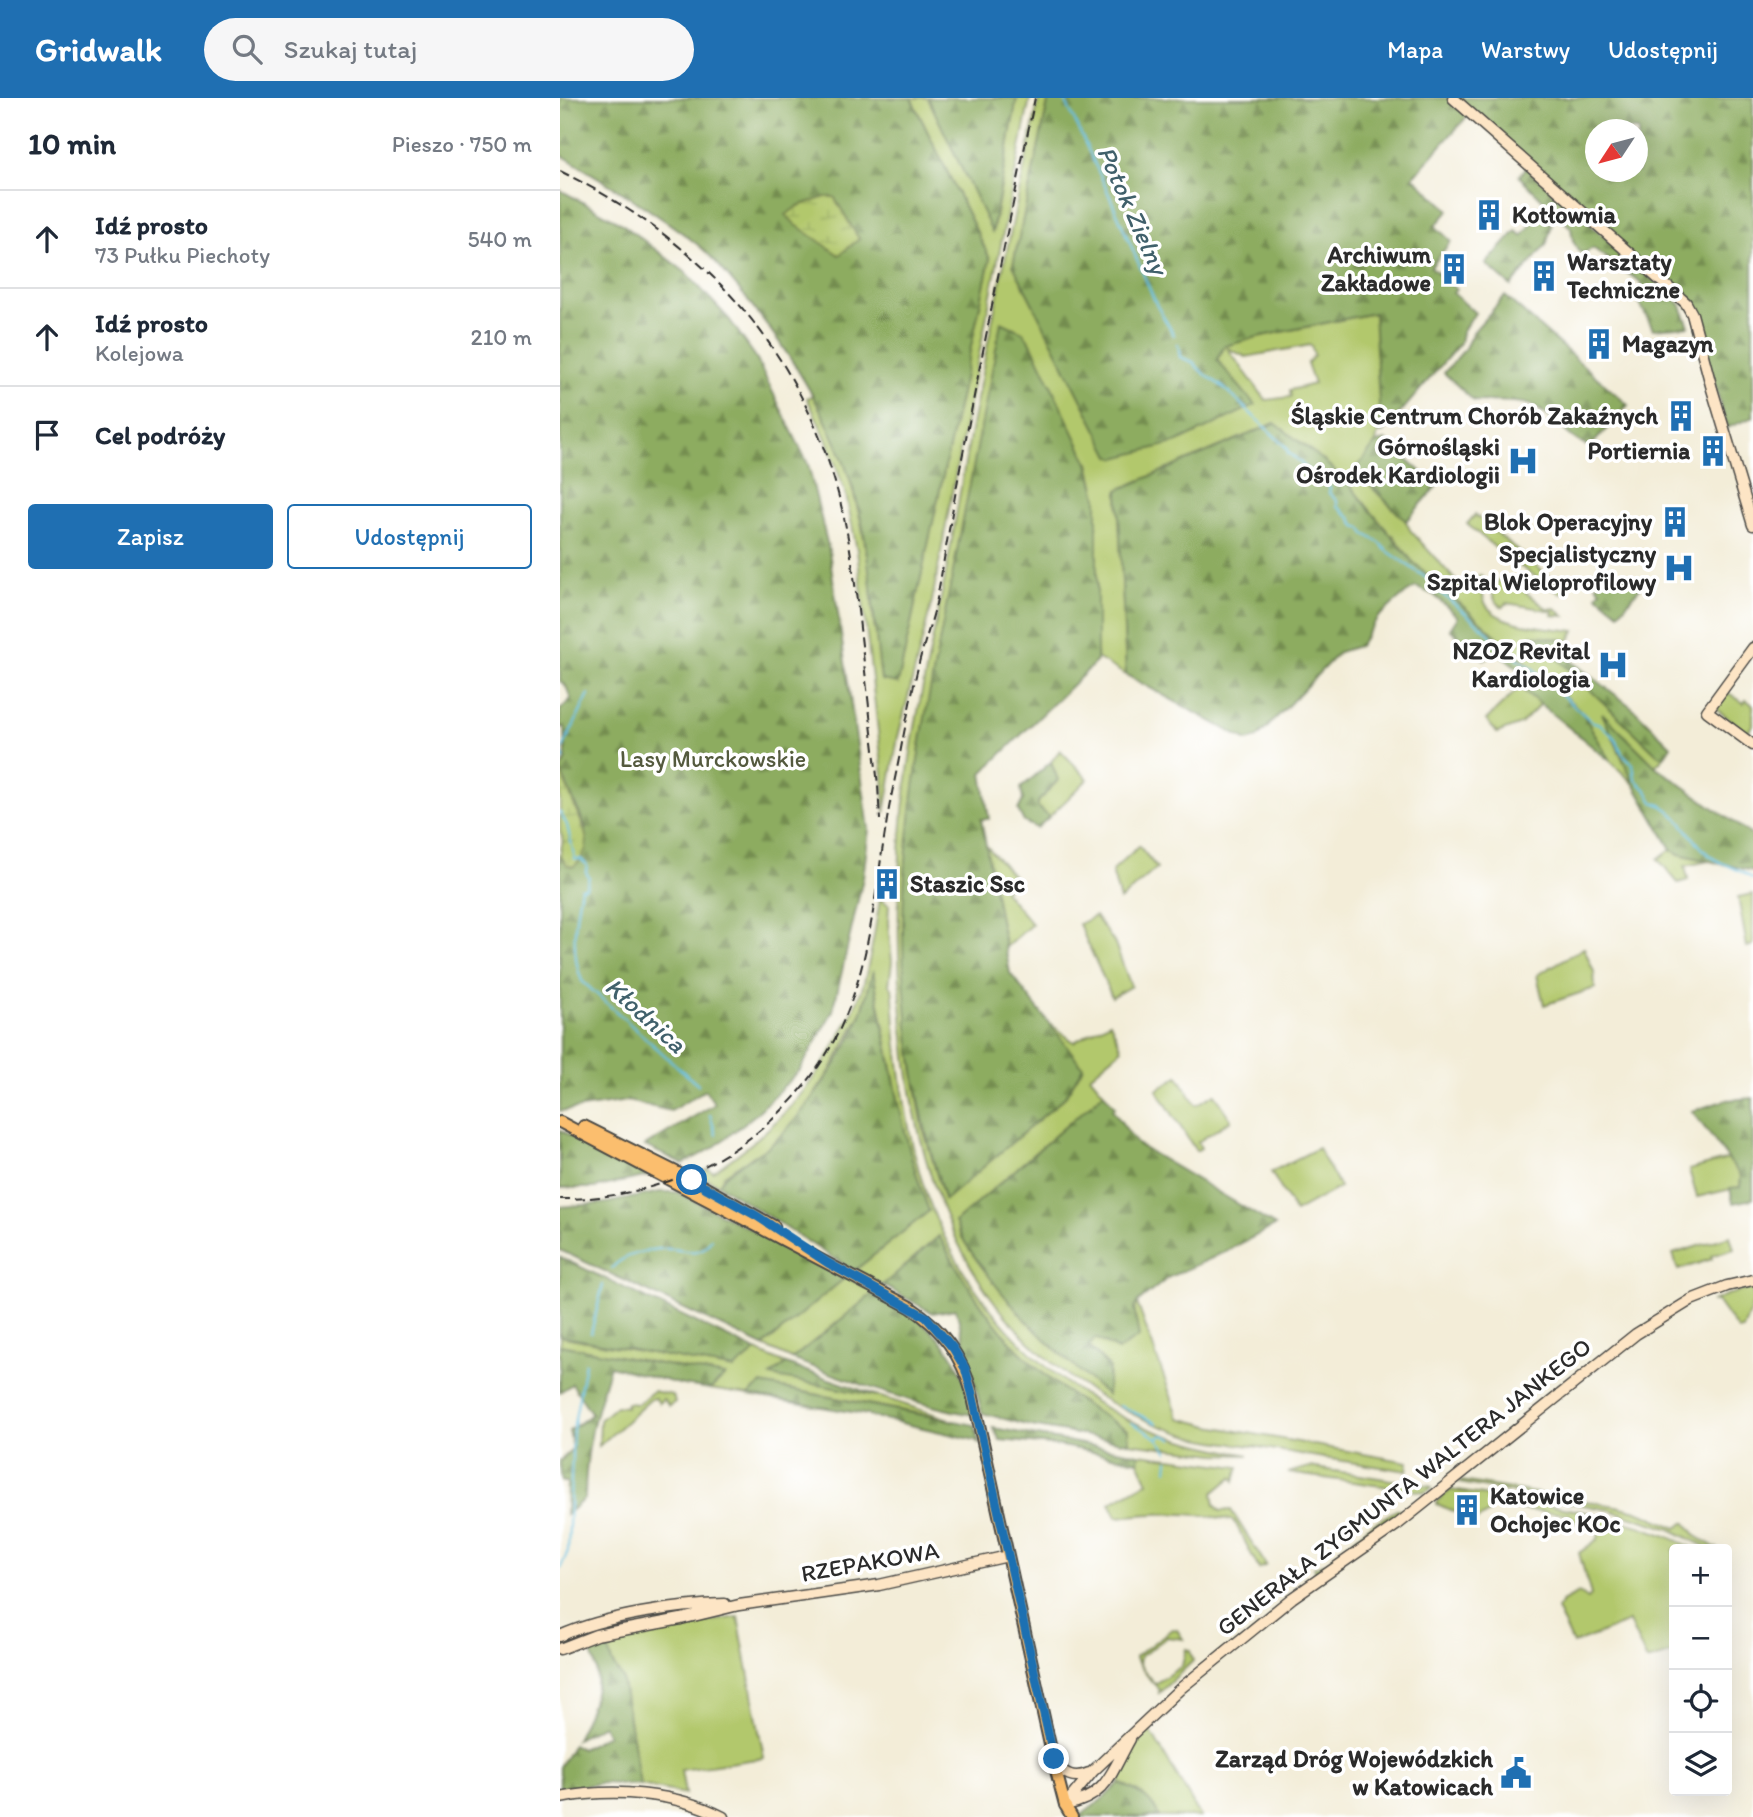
<!DOCTYPE html>
<html lang="pl">
<head>
<meta charset="utf-8">
<style>
	body { margin:0; font-family:Itim,sans-serif; background:#f6f6f7; color:#1f2937 }
	.controls { position:absolute; right:21px; bottom:21px; display:grid; overflow:hidden; border-radius:7px; box-shadow:0 7px 28px #0002 }
	.controls button { width:63px; height:63px; display:grid; place-items:center; padding:0; border:0; border-bottom:2px solid #e0e1e3; background:#fff; color:#1f2937; font:35px sans-serif }
	.compass { position:absolute; left:1025px; top:21px; width:63px; height:63px; border-radius:50%; background:#fff; box-shadow:0 7px 28px #0002; rotate:234deg }
	.stop { position:absolute; width:21px; height:21px; margin:-16px; border:5px solid #1f6fb2; border-radius:50%; background:#fff }
	.stop.end { background:#1f6fb2; border-color:#fff; box-shadow:0 2px 7px #0008 }
	.list { margin:0; padding:0; list-style:none }
	h2 { display:flex; justify-content:space-between; align-items:center; height:91px; margin:0; padding:0 28px; font-size:30px }
	h2 small { font-size:23px; font-weight:400; color:#747a83 }
	.list li { display:grid; grid-template-columns:46px 1fr auto; gap:21px; align-items:center; box-sizing:border-box; height:98px; padding:0 28px; border-top:2px solid #e0e1e3 }
	.list b { display:block; font-size:26px; white-space:nowrap }
	.list p { margin:0; font-size:23px; white-space:nowrap; color:#747a83 }
	.list em { font-size:23px; font-style:normal; color:#747a83 }
	.actions { display:flex; gap:14px; padding:21px 28px }
	.actions a { flex:1; padding:16px 0; border:2px solid #1f6fb2; border-radius:7px; text-align:center; font-size:24px; color:#1f6fb2 }
	.actions .main { background:#1f6fb2; color:#fff }
	.icon { flex:none; width:38px; height:38px; fill:none; stroke:currentColor; stroke-width:2; stroke-linecap:round; stroke-linejoin:round }
	.map { position:relative; flex:none; width:1193px; height:1719px; overflow:hidden }
	header { display:flex; align-items:center; gap:42px; box-sizing:border-box; height:98px; padding:0 35px; background:#1f6fb2; color:#fff }
	header strong { font-size:33px }
	nav { display:flex; gap:38px; margin-inline-start:auto; font-size:24px }
	.search { width:490px; height:63px; background:#f6f6f7; display:flex; align-items:center; gap:18px; box-sizing:border-box; padding:0 24px; border-radius:38px; color:#747a83; font-size:26px }
	main { display:flex }
	aside { flex:1; background:#fff }
	.map>svg:first-child { display:block }
	.green { fill:#b2c86c; stroke:#6e7a4c; stroke-width:2; fill-rule:evenodd }
	.forest { fill:url(#forest-firs); stroke:#5c6c46; stroke-width:2; fill-rule:evenodd }
	.wetland { fill:url(#wetland-marsh); stroke:#6e7a4c; stroke-width:2 }
	.lines { fill:none; stroke-linecap:round; stroke-linejoin:round }
	.stream { stroke:#66c1e3; stroke-width:2 }
	.secondary-casing { stroke:#494845; stroke-width:13 }
	.primary-casing { stroke:#494845; stroke-width:14 }
	.secondary { stroke:#fde5c5; stroke-width:10 }
	.primary { stroke:#fbbe6e; stroke-width:10 }
	.rail { stroke:#2b2b2b; stroke-width:2; stroke-dasharray:10 5; stroke-linecap:butt }
	.route { stroke:#1f6fb2; stroke-width:9 }
	.labels { text-anchor:middle; stroke-width:7; stroke-linejoin:round; paint-order:stroke }
	.poi-label { font-size:24px; font-weight:bold; fill:#2b2b2b; stroke:#fff; text-anchor:end }
	.park-label { font-size:24px; fill:#545a3e; stroke:#fff }
	.street-label { font-size:24px; fill:#2b2b2b; stroke:#fff }
	.water-label { font-size:26px; font-style:italic; fill:#40606b; stroke:#fff }
</style>
</head>
<body>
<header>
<strong>Gridwalk</strong>
<div class="search"><svg class="icon" aria-label="search" viewBox="0 0 24 24"><circle cx="10" cy="10" r="6"/><path d="M15 15l6 6"/></svg>Szukaj tutaj</div>
<nav><a>Mapa</a><a>Warstwy</a><a>Udostępnij</a></nav>
</header>
<main>
<aside>
<h2>10 min<small>Pieszo · 750 m</small></h2>
<ul class="list">
<li><svg class="icon" aria-label="ahead" viewBox="0 0 24 24"><path d="M12 20V5M6 11l6-6 6 6"/></svg><div><b>Idź prosto</b><p>73 Pułku Piechoty</p></div><em>540 m</em></li>
<li><svg class="icon" aria-label="ahead" viewBox="0 0 24 24"><path d="M12 20V5M6 11l6-6 6 6"/></svg><div><b>Idź prosto</b><p>Kolejowa</p></div><em>210 m</em></li>
<li><svg class="icon" aria-label="arrive" viewBox="0 0 24 24"><path d="M6 21V4h12l-3 4 3 4H6"/></svg><div><b>Cel podróży</b></div></li>
</ul>
<div class="actions"><a class="main">Zapisz</a><a>Udostępnij</a></div>
</aside>
<div class="map">
<svg width="1193" height="1719" viewBox="0 0 1193 1719">
	<defs>
		<pattern id="forest-firs" width="22" height="20" patternUnits="userSpaceOnUse" patternTransform="scale(1.75)"><rect width="22" height="20" fill="#8dac60"/><path d="M5 1l3.5 6h-7zM16 11l3.5 6h-7z" fill="#738c4f"/></pattern>
		<pattern id="wetland-marsh" width="20" height="14" patternUnits="userSpaceOnUse" patternTransform="scale(1.75)"><rect width="20" height="14" fill="#b2c86c"/><path d="M1 5h8M5 5V1M11 12h8M15 12V8" fill="none" stroke="#99ac5e"/></pattern>
	</defs>
	<rect width="100%" height="100%" fill="#fff"/>
	<filter id="ink" filterUnits="userSpaceOnUse"><feTurbulence type="fractalNoise" baseFrequency=".0143" numOctaves="2"/><feDisplacementMap in="SourceGraphic" scale="14" xChannelSelector="R" yChannelSelector="G"/><feConvolveMatrix kernelMatrix="1 2 1 2 8 2 1 2 1" color-interpolation-filters="sRGB"/></filter>
	<filter id="wash" filterUnits="userSpaceOnUse"><feTurbulence type="fractalNoise" baseFrequency=".00686" numOctaves="4" result="noise"/><feDisplacementMap in="SourceGraphic" scale="28" xChannelSelector="R" yChannelSelector="G"/><feGaussianBlur stdDeviation="1.57" result="paint"/><feColorMatrix in="noise" values="0 0 0 0 0 0 0 0 0 0 0 0 0 0 0 0 0 1.4 0 .05"/><feComposite in="paint" operator="in"/></filter>
	<g filter="url(#wash)">
		<rect width="100%" height="100%" fill="#f3edd8"/>
		<path class="green" d="M351,0H368L433,132L457,0H470L396,373L372,503L338,639L325,715L323,676L297,452L286,397L268,345L247,300L253,297L269,327L288,374L301,424L310,474L314,528L338,585L430,161Z
			M479,0H489L453,167L694,307L656,262L665,248L697,239L814,215C816,238 824,329 815,346C810,356 801,364 795,373L846,423L850,432L905,493L920,477L923,480L919,495L923,493C920,529 989,529 1015,533L1009,543L974,537L1097,656L1104,659L1095,668L1043,617L1074,686L1050,663L1022,614L852,463L833,437L558,392L566,577L537,560V399L529,365L416,357L360,648L344,795L345,884L354,977L363,1030L384,1101L504,1000L523,969L485,922L514,944L550,924L562,951L530,978L544,995L395,1124C402,1143 413,1158 426,1174C460,1221 502,1258 547,1296L549,1269L529,1249L535,1240L574,1210L577,1205L619,1320L650,1328L848,1364L847,1373C799,1366 752,1358 704,1350C681,1346 660,1345 638,1340C600,1330 562,1313 529,1292C378,1194 343,1025 339,858C338,804 338,749 345,696C354,619 373,545 387,469C395,427 401,385 409,343C430,228 455,114 479,0ZM751,247L754,257L747,266L754,286L730,292L731,299L706,302L667,250L686,259Z
			M915,417L1005,492L1001,496L945,458L907,426Z
			M948,479L959,483L953,485L988,511L995,510L1004,518L992,517L993,513L947,505L943,509C927,500 930,482 948,479Z
			M960,589L981,606L961,626L937,635L926,622Z
			M1167,594L1184,605L1186,602L1193,607V627L1187,634L1156,611Z
			M500,652L528,681L489,719L478,709V704L498,682L491,664Z
			M423,744L455,780L444,793L472,826L446,849Z
			M579,748L597,770L560,802L552,773Z
			M1111,751L1119,756L1149,763L1125,768L1128,782L1118,785L1098,761Z
			M1193,796V847L1187,849L1178,799Z
			M320,801L329,807L328,825L332,864L329,887L332,890C335,910 334,929 337,948C341,983 346,1019 354,1053C380,1173 473,1285 587,1330C620,1343 654,1351 689,1357L655,1356L569,1345L567,1332C475,1283 428,1229 379,1138L323,1187L294,1173L369,1113L356,1079L347,1046L313,874L301,916L270,973L251,1002L231,1028L203,1054L164,1077L159,1087L138,1076L149,1071L153,1074C208,1037 251,994 282,934C290,920 297,906 302,891C311,862 315,831 320,801Z
			M535,818L554,844L571,888L552,899L519,826Z
			M1024,850L1034,874L1035,890L984,907L977,877Z
			M618,978L636,1007L655,996L671,1022L638,1044L641,1050L636,1053L597,992Z
			M758,1050L780,1089L735,1114L711,1074Z
			M1168,1061L1181,1078L1180,1089L1137,1099L1129,1072Z
			M1170,1138L1174,1151L1151,1158L1152,1161L1118,1172L1113,1156Z
			M286,1179L315,1194L232,1261L203,1248Z
			M1193,1190V1206L1183,1231L1178,1232L1157,1203L1151,1204L1166,1197Z
			M0,1238L174,1271L196,1253L226,1266L211,1278L318,1298L389,1321L201,1286L188,1297L150,1291L165,1278L0,1247Z
			M93,1293L113,1297L115,1304L109,1308L103,1301L99,1305L95,1300L91,1301L39,1348L40,1322L56,1308L66,1309L67,1305L78,1306Z
			M579,1356L679,1369L675,1383L672,1379L653,1395L655,1407L660,1413L671,1412L706,1467L699,1471L676,1426L671,1422C633,1413 595,1415 557,1419L550,1405L588,1384L578,1363Z
			M749,1369L869,1388L872,1390L865,1394L728,1375Z
			M902,1383L1056,1408L1077,1413L1117,1430L1125,1424L1136,1438L1158,1451H1150L1110,1431L1050,1412L899,1385Z
			M891,1392C974,1406 1059,1412 1135,1451H1114V1555L1087,1563L1069,1524L1013,1546L997,1511L1002,1504L1019,1495L1027,1501L1031,1497L1019,1455L1038,1441L1040,1427L1015,1423L1009,1416L930,1409V1414L910,1427L900,1416L877,1406V1403Z
			M838,1411L841,1415L802,1444L754,1475V1470L768,1464L808,1429Z
			M178,1519L204,1660L121,1672L125,1696L80,1687L62,1580L52,1565L48,1551L56,1542L124,1527Z
			M612,1531L617,1532L623,1541L607,1539L580,1559L579,1566L592,1584L596,1585L622,1568L626,1551L630,1553L633,1563L598,1596L600,1593L575,1561V1559Z
			M588,1629L641,1719H599C592,1700 576,1692 559,1685L567,1660Z"/>
		<path class="forest" d="M0,0H351L430,161L338,585L321,582C314,530 312,477 302,425C284,341 240,267 187,201C170,181 154,159 133,143C91,111 45,84 0,56ZM266,99H274L299,141L279,157L227,117L238,108Z
			M368,0H457L432,134L424,117Z
			M489,0H1193V319L1167,330L1135,215L912,13L853,79L889,112L875,128L891,143L871,169L896,191L893,195L915,215L902,234L900,245L824,334L818,336L819,306L814,215L697,239L665,248L657,262L695,307L618,344L556,360L550,358L453,167ZM1036,32H1078V74H1036Z
			M966,70L1120,206L1129,228L1093,231L1079,204L1084,195L1080,184L1033,150L1024,155L1019,154L1013,143L1011,130L959,78Z
			M0,92L61,125L125,174L169,221L195,258L248,366L269,453L309,731L303,780L273,913L240,972L196,1016L153,1050L123,1066L85,1048L155,1006L145,992L111,1013L67,1003L0,1013V757L1,761L26,730L0,672L6,662L5,628L0,630V612L11,601L6,588L0,583Z
			M981,114L992,127L986,147L951,188L926,166L956,133L962,138Z
			M945,198L1068,307L1030,349C1008,342 993,316 971,307C958,302 929,304 914,303L884,275L904,252L913,234Z
			M441,224L463,234L471,245L528,365L537,399V563L422,675L429,721H421L450,875L523,969L504,1000L385,1102C353,1003 339,898 344,793C349,689 371,586 391,484C408,398 425,311 441,224Z
			M715,325L763,362L787,384L852,463L1022,614L1050,663L958,588L967,577L937,554L925,562L890,531L898,519L874,497L856,489L846,495L818,519L799,548L779,554L697,640L687,643L566,577L558,392Z
			M825,342L877,388L846,423L795,372L815,346Z
			M1051,475L1084,485L1059,515L1037,497L1041,492L1036,487Z
			M973,537L1009,543L1002,556L1073,610L1111,648L1104,659L1097,656Z
			M1042,615L1095,668L1193,738V773L1119,756L1111,751L1074,686Z
			M491,664L498,682L478,704V709L489,719L477,730L464,724L458,712L463,702L461,690Z
			M313,872C318,906 325,939 332,973C342,1021 351,1067 369,1113L294,1173L159,1087C169,1067 198,1059 214,1044C245,1015 288,954 302,914C307,900 309,886 313,872Z
			M544,995L555,1009L552,1011L577,1046L715,1128L652,1160L609,1179L577,1205L574,1210L579,1239L558,1252L535,1240L529,1249L549,1269L547,1297C499,1255 461,1223 423,1170C412,1155 402,1142 395,1124Z
			M1193,1000V1101L1173,1105L1170,1090L1180,1089L1181,1078L1132,1013L1166,1002Z
			M0,1032L88,1078L34,1090H0Z
			M100,1094H117L286,1179L203,1248L0,1152V1109L46,1105Z
			M379,1138C428,1229 475,1283 568,1332L569,1345L471,1328L422,1315L396,1211L373,1215L323,1187Z
			M0,1159L196,1253L174,1271L0,1238Z
			M315,1194C349,1214 386,1236 401,1275C406,1288 409,1303 413,1317C351,1306 291,1283 232,1261Z
			M0,1247L165,1278L150,1291L123,1287L50,1268C35,1315 25,1350 25,1400L6,1417L7,1384H2L0,1363L13,1351L9,1333L32,1316L12,1286L0,1294Z
			M226,1266L318,1298L210,1278Z
			M201,1286L415,1327L419,1345L415,1342L298,1315L188,1297Z
			M433,1330L579,1356L578,1363L502,1348L440,1342Z
			M56,1542L48,1551L52,1565L62,1580L80,1687L41,1685L0,1692V1669L13,1646L21,1651L48,1637L43,1627L16,1641C29,1614 48,1580 28,1551L30,1547Z
			M559,1685C576,1692 592,1700 599,1719H519L545,1699Z"/>
		<path class="wetland" d="M266,99H274L299,141L279,157L236,127L226,117L238,108Z
			M0,673C7,686 11,700 17,714C26,734 35,751 13,769L7,767L0,757L3,741L0,733Z"/>
		<g class="lines">
			<path class="stream" d="M504,0L547,92L597,208L614,237
				M618,246L620,259L633,264L642,274L663,289L727,350L728,355C742,362 751,381 764,383L770,390L769,395L777,403V408L790,419L795,428L801,430L805,436L820,445L826,452L872,484L882,496L928,534L937,548L971,569L1031,623L1040,626L1055,640L1062,655L1073,666L1075,681L1087,693L1093,704C1117,710 1130,741 1149,757C1159,766 1179,770 1193,781
				M0,665L4,660L1,654L29,596
				M0,714L7,727L15,761H21L27,767L26,774L29,779L26,789L21,790C15,820 10,854 22,883L138,987
				M150,1017L156,1037
				M52,1170C63,1156 93,1150 110,1151C121,1151 134,1157 144,1150C147,1148 149,1144 151,1141
				M31,1235L43,1187
				M560,1308L597,1325
				M572,1325L597,1340L608,1354
				M597,1340L604,1337L613,1341
				M607,1372L608,1362
				M0,1471L8,1453L13,1332L25,1265"/>
		</g>
	</g>
	<g filter="url(#ink)">
		<g class="lines">
			<defs>
				<path id="secondary" d="M893,0L1126,205L1132,216L1152,291L1193,427
					M1193,550L1147,613L1193,647
					M0,1538C44,1518 117,1507 165,1506
					M0,1551L36,1537L121,1521L179,1507L319,1487L448,1458
					M494,1665C505,1676 513,1682 529,1675
					M0,1700C52,1690 116,1694 163,1719
					M505,1707L533,1673L621,1590L732,1500L838,1426L1076,1236L1131,1202L1167,1188L1193,1182
					M505,1707C547,1699 551,1675 570,1641"/>
				<path id="primary" d="M0,1024L350,1209C382,1230 402,1258 412,1295L494,1665L505,1707L512,1719
					M24,1028L132,1082L214,1128"/>
			</defs>
			<use href="#secondary" class="secondary-casing"/>
			<use href="#primary" class="primary-casing"/>
			<use href="#secondary" class="secondary"/>
			<use href="#primary" class="primary"/>
			<path class="rail" d="M0,73C148,146 248,256 284,420C292,456 296,493 300,530C306,582 312,635 318,687L320,722
				M0,1101C107,1102 206,1051 264,960C308,890 313,808 326,728C330,701 337,673 342,645C347,620 352,594 358,569C363,547 371,527 376,506C386,452 394,399 405,345C427,230 451,115 475,0"/>
		</g>
	</g>
	<g class="lines" filter="url(#ink)">
		<path class="route" d="M132,1082L197,1118L268,1165L366,1219L393,1250L405,1270L412,1295L494,1661"/>
	</g>
	<defs>
		<symbol id="building-bare" viewBox="-9 -9 18 18"><path d="M-4-6H4V6H1V3H-1V6H-4ZM-2.5-4.3h1.7v1.8h-1.7ZM.8-4.3h1.7v1.8H.8ZM-2.5-1h1.7V.8h-1.7ZM.8-1h1.7V.8H.8Z" fill="#1f6fb2" stroke="#fff" stroke-width="2.5" paint-order="stroke"/></symbol>
		<symbol id="hospital-bare" viewBox="-9 -9 18 18"><path d="M-5-5h3v3.5h4V-5h3V5h-3V1.5h-4V5h-3Z" fill="#1f6fb2" stroke="#fff" stroke-width="2.5" paint-order="stroke"/></symbol>
		<symbol id="civic-bare" viewBox="-9 -9 18 18"><path d="M-.6-6.5H3V-4.5H.6V-3L4-1V1h2V6H-6V1h2V-1L-.6-3ZM-1.2 2.5V6h2.4V2.5Z" fill="#1f6fb2" stroke="#fff" stroke-width="2.5" paint-order="stroke"/></symbol>
	</defs>
	<g fill-rule="evenodd">
		<use href="#building-bare" x="907" y="95" width="44" height="44"/>
		<use href="#building-bare" x="872" y="149" width="44" height="44"/>
		<use href="#building-bare" x="962" y="156" width="44" height="44"/>
		<use href="#building-bare" x="1017" y="224" width="44" height="44"/>
		<use href="#building-bare" x="1099" y="296" width="44" height="44"/>
		<use href="#building-bare" x="1131" y="331" width="44" height="44"/>
		<use href="#hospital-bare" x="941" y="341" width="44" height="44"/>
		<use href="#building-bare" x="1093" y="402" width="44" height="44"/>
		<use href="#hospital-bare" x="1097" y="448" width="44" height="44"/>
		<use href="#hospital-bare" x="1031" y="545" width="44" height="44"/>
		<use href="#building-bare" x="305" y="764" width="44" height="44"/>
		<use href="#building-bare" x="885" y="1390" width="44" height="44"/>
		<use href="#civic-bare" x="934" y="1653" width="44" height="44"/>
	</g>
	<g class="labels">
		<g class="poi-label">
			<text x="952" y="125" text-anchor="start">Kotłownia</text>
			<text x="871" y="165">Archiwum<tspan x="871" dy="28">Zakładowe</tspan></text>
			<text x="1007" y="172" text-anchor="start">Warsztaty<tspan x="1007" dy="28">Techniczne</tspan></text>
			<text x="1062" y="254" text-anchor="start">Magazyn</text>
			<text x="1098" y="326">Śląskie Centrum Chorób Zakaźnych</text>
			<text x="940" y="357">Górnośląski<tspan x="940" dy="28">Ośrodek Kardiologii</tspan></text>
			<text x="1130" y="361">Portiernia</text>
			<text x="1092" y="432">Blok Operacyjny</text>
			<text x="1096" y="464">Specjalistyczny<tspan x="1096" dy="28">Szpital Wieloprofilowy</tspan></text>
			<text x="1030" y="561">NZOZ Revital<tspan x="1030" dy="28">Kardiologia</tspan></text>
			<text x="350" y="794" text-anchor="start">Staszic Ssc</text>
			<text x="930" y="1406" text-anchor="start">Katowice<tspan x="930" dy="28">Ochojec KOc</tspan></text>
			<text x="933" y="1669">Zarząd Dróg Wojewódzkich<tspan x="933" dy="28">w Katowicach</tspan></text>
		</g>
		<g class="park-label">
			<text x="153" y="669">Lasy Murckowskie</text>
		</g>
		<g class="street-label">
			<text transform="translate(844 1389) rotate(-38)" y="8">GENERAŁA ZYGMUNTA WALTERA JANKEGO</text>
			<text transform="translate(310 1464) rotate(-10)" y="8">RZEPAKOWA</text>
		</g>
		<g class="water-label">
			<text transform="translate(573 112) rotate(66)" y="9">Potok Zielny</text>
			<text transform="translate(86 917) rotate(42)" y="9">Kłodnica</text>
		</g>
	</g>
</svg>
<div class="controls">
<button>+</button>
<button>−</button>
<button><svg class="icon" aria-label="locate" viewBox="0 0 24 24"><circle cx="12" cy="12" r="6"/><path d="M12 2v4M12 18v4M2 12h4M18 12h4"/></svg></button>
<button><svg class="icon" aria-label="layers" viewBox="0 0 24 24"><path d="M12 4l9 5-9 5-9-5zM3 14l9 5 9-5"/></svg></button>
</div>
<svg class="compass" viewBox="-18 -18 36 36"><path d="M0-13l5 13h-10z" fill="#e53935"/><path d="M0 13l5-13h-10z" fill="#747a83"/></svg>
<div class="stop" style="left:132px;top:1082px"></div>
<div class="stop end" style="left:494px;top:1661px"></div>
</div>
</main>
</body>
</html>
